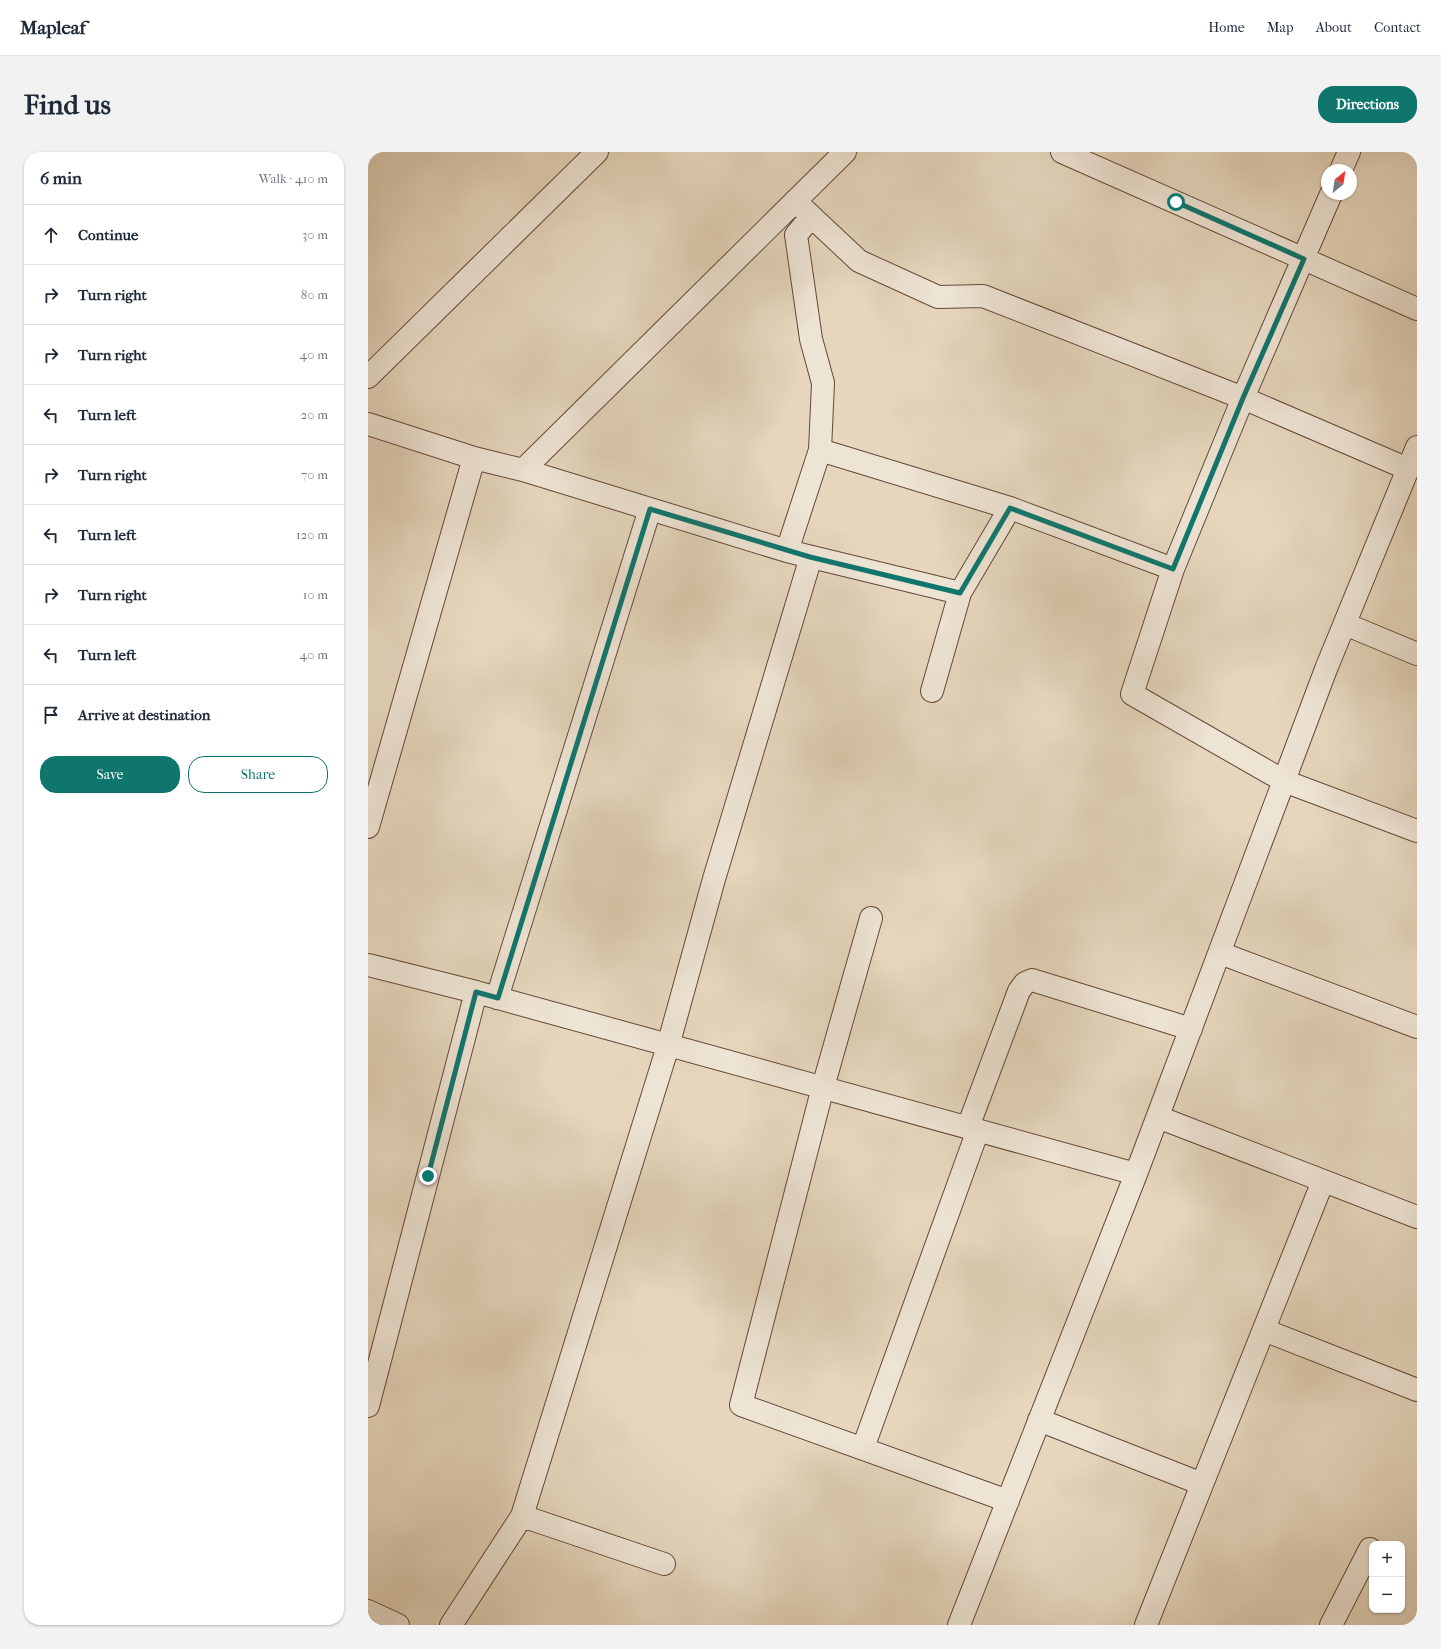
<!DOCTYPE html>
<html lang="en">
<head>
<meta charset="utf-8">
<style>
	body { margin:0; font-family:"IM FELL French Canon",serif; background:#f2f2f3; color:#1f2937 }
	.controls { position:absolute; right:12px; bottom:12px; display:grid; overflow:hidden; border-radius:8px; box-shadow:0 1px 3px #0004 }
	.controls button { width:36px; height:36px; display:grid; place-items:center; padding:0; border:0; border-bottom:1px solid #e0e1e3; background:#fff; color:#1f2937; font:20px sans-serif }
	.compass { position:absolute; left:953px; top:12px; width:36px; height:36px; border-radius:50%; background:#fff; box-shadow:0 1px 3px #0004; rotate:30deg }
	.stop { position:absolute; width:12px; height:12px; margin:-9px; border:3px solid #0f766e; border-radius:50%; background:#fff }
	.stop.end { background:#0f766e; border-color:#fff; box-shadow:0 1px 4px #0008 }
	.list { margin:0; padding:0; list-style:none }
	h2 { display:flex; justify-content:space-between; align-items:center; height:52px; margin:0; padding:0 16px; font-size:17px }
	h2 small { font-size:13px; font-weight:400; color:#747a83 }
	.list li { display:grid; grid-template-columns:26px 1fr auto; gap:12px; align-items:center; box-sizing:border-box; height:60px; padding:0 16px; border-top:1px solid #e0e1e3 }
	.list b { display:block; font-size:15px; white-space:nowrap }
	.list em { font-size:13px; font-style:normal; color:#747a83 }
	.actions { display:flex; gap:8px; padding:12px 16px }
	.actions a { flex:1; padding:9px 0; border:1px solid #0f766e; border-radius:16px; text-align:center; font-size:14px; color:#0f766e }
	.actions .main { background:#0f766e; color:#fff }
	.icon { flex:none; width:22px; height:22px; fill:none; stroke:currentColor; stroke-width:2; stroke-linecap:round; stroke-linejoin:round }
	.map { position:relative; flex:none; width:1049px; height:1473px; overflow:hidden; border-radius:16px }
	header { display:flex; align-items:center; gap:24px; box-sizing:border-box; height:56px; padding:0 20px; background:#fff; border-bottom:1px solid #e0e1e3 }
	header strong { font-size:19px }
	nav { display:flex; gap:22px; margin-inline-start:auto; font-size:14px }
	.intro { display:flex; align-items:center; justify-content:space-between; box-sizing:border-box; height:96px; padding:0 24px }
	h1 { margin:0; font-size:28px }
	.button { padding:10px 18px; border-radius:16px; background:#0f766e; color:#fff; font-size:14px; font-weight:700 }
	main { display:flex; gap:24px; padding:0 24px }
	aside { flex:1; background:#fff; border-radius:16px; box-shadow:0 1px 3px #0004 }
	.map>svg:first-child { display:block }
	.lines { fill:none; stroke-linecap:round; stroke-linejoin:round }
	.minor-casing { stroke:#654837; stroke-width:24 }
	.minor { stroke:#eee4d4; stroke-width:22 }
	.route { stroke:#0f766e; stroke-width:5 }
</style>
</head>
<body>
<header>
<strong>Mapleaf</strong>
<nav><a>Home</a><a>Map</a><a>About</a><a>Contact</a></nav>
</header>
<div class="intro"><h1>Find us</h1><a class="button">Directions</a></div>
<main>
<aside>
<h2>6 min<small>Walk · 410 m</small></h2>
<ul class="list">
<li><svg class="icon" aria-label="ahead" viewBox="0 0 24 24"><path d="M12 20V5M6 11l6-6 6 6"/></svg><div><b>Continue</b></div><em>30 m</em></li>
<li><svg class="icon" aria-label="right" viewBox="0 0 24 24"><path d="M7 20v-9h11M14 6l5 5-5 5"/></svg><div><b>Turn right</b></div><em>80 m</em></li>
<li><svg class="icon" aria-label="right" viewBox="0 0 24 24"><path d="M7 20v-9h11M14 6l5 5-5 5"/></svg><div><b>Turn right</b></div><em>40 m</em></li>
<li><svg class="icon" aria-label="left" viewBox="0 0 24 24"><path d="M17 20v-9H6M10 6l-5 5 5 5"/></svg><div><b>Turn left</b></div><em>20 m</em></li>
<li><svg class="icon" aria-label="right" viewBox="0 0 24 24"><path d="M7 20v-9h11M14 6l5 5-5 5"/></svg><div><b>Turn right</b></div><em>70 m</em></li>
<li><svg class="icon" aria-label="left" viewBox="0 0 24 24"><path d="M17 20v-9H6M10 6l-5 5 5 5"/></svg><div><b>Turn left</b></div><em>120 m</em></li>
<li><svg class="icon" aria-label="right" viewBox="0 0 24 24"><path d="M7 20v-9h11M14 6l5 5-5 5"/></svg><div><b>Turn right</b></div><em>10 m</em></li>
<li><svg class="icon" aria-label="left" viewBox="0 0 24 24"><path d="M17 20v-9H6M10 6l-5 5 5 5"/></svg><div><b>Turn left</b></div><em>40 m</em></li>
<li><svg class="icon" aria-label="arrive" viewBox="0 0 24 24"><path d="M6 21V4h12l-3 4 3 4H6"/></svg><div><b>Arrive at destination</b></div></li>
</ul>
<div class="actions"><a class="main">Save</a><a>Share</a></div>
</aside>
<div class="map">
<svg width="1049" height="1473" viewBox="0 0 1049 1473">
	<rect width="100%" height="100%" fill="#e5d6bd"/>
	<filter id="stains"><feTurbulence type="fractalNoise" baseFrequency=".005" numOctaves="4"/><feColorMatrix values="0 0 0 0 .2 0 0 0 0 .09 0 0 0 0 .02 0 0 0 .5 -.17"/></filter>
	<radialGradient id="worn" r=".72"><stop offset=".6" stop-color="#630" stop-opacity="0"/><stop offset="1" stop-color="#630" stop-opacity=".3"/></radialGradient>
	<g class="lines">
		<defs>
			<path id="minor" d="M694,0L1049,157
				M973,18L981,0
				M427,49L491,109L570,145L615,144L875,246L1040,317
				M0,225L229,0
				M0,272L106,306L155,318L419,399L592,441L642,356L805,417L875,246L963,42
				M452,298L642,356
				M155,318L477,0
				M419,399L452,298L455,231L443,187L428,83L443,65
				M805,417L764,542L916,629L1049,679
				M977,472L1049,502
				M564,539L592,441
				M0,675L106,306
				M503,766L455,935L373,1253L640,1349
				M852,801L1049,875
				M0,813L108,840L768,1022
				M129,846L282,357
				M790,965L1049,1065
				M600,975L651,839L657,831L664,828L823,877
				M896,1178L1049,1238
				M0,1254L108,840
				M671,1268L834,1332
				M495,1296L610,978
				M154,1364L296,1412
				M0,1459L30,1473
				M83,1473L154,1364L300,894L346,727L443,405
				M591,1473L768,1022L958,517L1049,295
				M778,1473L955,1029
				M963,1473L1002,1397"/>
		</defs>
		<use href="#minor" class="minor-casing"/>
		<use href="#minor" class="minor"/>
	</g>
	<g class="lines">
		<path class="route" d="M60,1024L108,840L130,846L282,357L442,405L592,441L642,356L805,417L875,246L936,107L808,50"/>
	</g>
	<rect width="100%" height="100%" filter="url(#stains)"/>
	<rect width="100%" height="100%" fill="url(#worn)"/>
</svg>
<div class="controls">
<button>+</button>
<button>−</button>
</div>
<svg class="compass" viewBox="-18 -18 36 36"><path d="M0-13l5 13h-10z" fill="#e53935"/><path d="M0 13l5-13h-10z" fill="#747a83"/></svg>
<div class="stop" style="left:808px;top:50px"></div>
<div class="stop end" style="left:60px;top:1024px"></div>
</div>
</main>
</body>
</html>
